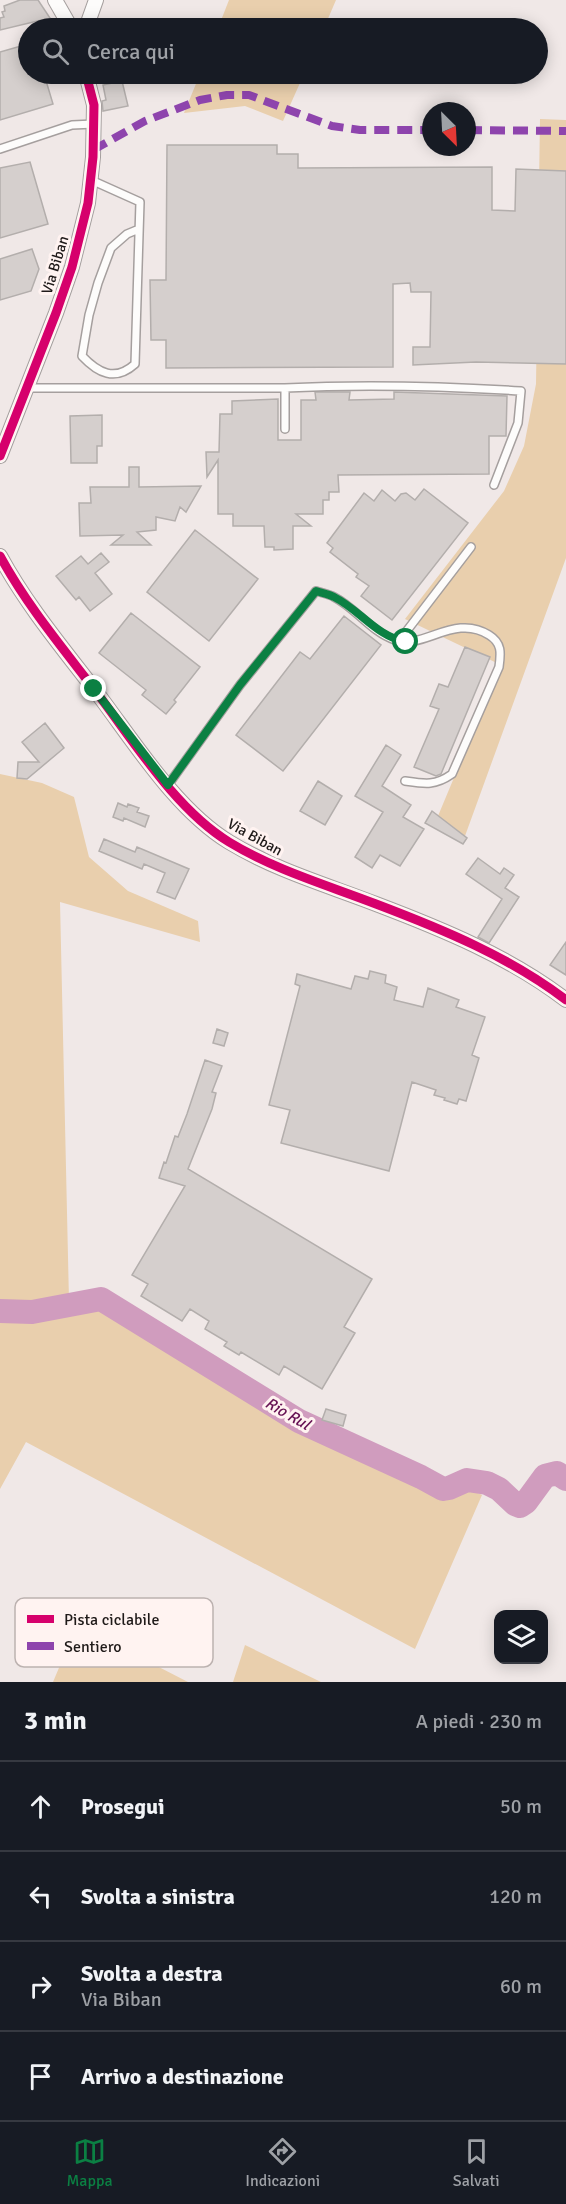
<!DOCTYPE html>
<html lang="it">
<head>
<meta charset="utf-8">
<style>
	body { margin:0; font-family:Signika,sans-serif; background:#20242c; color:#f1f3f6 }
	.controls { position:absolute; right:18px; bottom:18px; display:grid; overflow:hidden; border-radius:12px; box-shadow:0 3px 15px #0003 }
	.controls button { width:54px; height:54px; display:grid; place-items:center; padding:0; border:0; border-bottom:2px solid #363941; background:#171b24; color:#f1f3f6; font:30px sans-serif }
	.compass { position:absolute; left:422px; top:102px; width:54px; height:54px; border-radius:50%; background:#171b24; box-shadow:0 3px 15px #0003; rotate:156deg }
	.stop { position:absolute; width:18px; height:18px; margin:-14px; border:4px solid #0b8043; border-radius:50%; background:#fff }
	.stop.end { background:#0b8043; border-color:#fff; box-shadow:0 2px 6px #0008 }
	.list { margin:0; padding:0; list-style:none }
	h2 { display:flex; justify-content:space-between; align-items:center; height:78px; margin:0; padding:0 24px; font-size:26px }
	h2 small { font-size:20px; font-weight:400; color:#9ea1a6 }
	.list li { display:grid; grid-template-columns:39px 1fr auto; gap:18px; align-items:center; box-sizing:border-box; height:90px; padding:0 24px; border-top:2px solid #363941 }
	.list b { display:block; font-size:22px; white-space:nowrap }
	.list p { margin:0; font-size:20px; white-space:nowrap; color:#9ea1a6 }
	.list em { font-size:20px; font-style:normal; color:#9ea1a6 }
	.icon { flex:none; width:33px; height:33px; fill:none; stroke:currentColor; stroke-width:2; stroke-linecap:round; stroke-linejoin:round }
	.map { position:relative; flex:none; width:566px; height:1682px; overflow:hidden }
	.search { position:absolute; background:#171b24; box-shadow:0 3px 15px #0003; left:18px; right:18px; top:18px; height:66px; display:flex; align-items:center; gap:15px; box-sizing:border-box; padding:0 21px; border-radius:33px; color:#9ea1a6; font-size:22px }
	.sheet { height:438px; background:#171b24 }
	nav { display:flex; justify-content:space-around; align-items:center; box-sizing:border-box; height:84px; border-top:2px solid #363941; background:#171b24; font-size:16px; color:#9ea1a6 }
	nav a { display:grid; justify-items:center; gap:3px }
	nav .on { color:#0b8043 }
	.map>svg:first-child { display:block }
	.green { fill:#e9cfad }
	.lines { fill:none; stroke-linecap:round; stroke-linejoin:round }
	.river { stroke:#d09cbe; stroke-width:24 }
	.building { fill:#d5cfcd; stroke:#b3aeac; stroke-width:1.5 }
	.lane-casing { stroke:#a59f9e; stroke-width:10 }
	.street-casing { stroke:#a59f9e; stroke-width:16 }
	.lane { stroke:#fdfcfb; stroke-width:7 }
	.street { stroke:#fdfcfb; stroke-width:14 }
	.quiet { stroke:#8e44ad; stroke-width:8; stroke-dasharray:15 8; stroke-linecap:butt }
	.cycleway-casing { stroke:#fff3f1; stroke-width:13 }
	.cycleway { stroke:#d6006c; stroke-width:9 }
	.route { stroke:#0b8043; stroke-width:8 }
	.labels { text-anchor:middle; stroke-width:6; stroke-linejoin:round; paint-order:stroke }
	.street-label { font-size:15px; fill:#1f1a19; stroke:#fff3f1 }
	.water-label { font-size:16px; font-style:italic; fill:#661153; stroke:#fff3f1 }
	.key { fill:#fff3f1; stroke:#bcb2b0; stroke-width:1.5 }
	.key-label { font-size:16px; fill:#1f1a19 }
</style>
</head>
<body>
<div class="map">
<svg width="566" height="1682" viewBox="0 0 566 1682">
	<rect width="100%" height="100%" fill="#f0e8e7"/>
	<path class="green" d="M229,0H336L324,28H218Z
		M200,74H304L283,121L245,106L184,113Z
		M540,119L566,120V558L465,836L438,816L501,665L405,619L504,491L524,446L536,384Z
		M0,774L42,783L74,797L89,857L128,891L198,921L200,942L60,902L69,1301L82,1300L108,1292L302,1411L343,1429L482,1495L415,1649L26,1442L0,1489Z
		M77,1625L188,1682H53Z
		M245,1645L321,1682H233Z"/>
	<g class="lines">
		<path class="river" d="M0,1311L32,1312L101,1299L299,1421L421,1477L443,1489L449,1488L467,1480L487,1483L499,1489L515,1504L520,1506L526,1502L545,1476L557,1473L566,1479"/>
	</g>
	<path class="building" d="M20,0H38L50,18L0,30V18L4,17L2,12L5,11L4,6Z
		M28,44V74H44L53,104L0,120V52Z
		M122,81L128,106L103,111L102,101L106,100L103,85Z
		M167,145H277V154H298V168L492,167V210L515,211L516,169L566,171V364L476,362L413,365V347H430L431,292H411L410,283L393,284V367L166,368V340H151L150,280H166Z
		M30,162L48,224L0,238V168Z
		M32,249L39,269L31,291L0,300V259Z
		M315,392H350L349,400L394,399V392L507,396L506,436H489V474L338,475L339,492H329V500H323V514H296L311,526H293V549L274,550V547H265L264,526H233V514H218V460L207,477L206,452H219L220,414H232V401L278,399V440H301V400H316Z
		M102,415V446H97V463H71L70,416Z
		M129,467H139V487L201,486L186,512L180,507L175,521L156,517V530L137,532L151,545H111L123,535L80,536L79,503H91L90,487H129Z
		M424,489L468,523L392,620L361,596L369,586L356,577L358,574L330,552L333,548L327,543L364,493L374,501L382,490L395,501L401,494L406,493L415,500Z
		M195,530L258,579L209,641L147,592Z
		M101,553L109,562L95,573L112,594L90,611L79,597L76,600L56,576L81,556L88,564Z
		M131,613L200,667L174,700L176,702L166,714L142,695L146,690L99,653Z
		M344,616L381,645L283,771L236,735L300,652L310,659Z
		M465,647L490,657L441,774L436,776L414,767L439,709L430,706L439,684L448,687Z
		M45,723L64,748L27,779L17,778L18,762H39L22,742Z
		M386,745L401,755L382,786L411,805L403,817L424,829L400,866L380,855L372,868L355,857L383,812L355,796Z
		M318,781L342,796L325,825L300,811Z
		M118,803L127,807L128,804L139,808L137,812L149,816L145,827L124,818L123,821L113,817Z
		M432,811L467,838L463,844L425,823Z
		M104,839L135,852L137,847L189,869L175,899L157,892L165,873L144,864L142,869L99,851Z
		M478,858L500,874L504,868L514,875L505,888L519,897L489,943L478,937L502,899L466,874Z
		M566,942V975L550,965Z
		M370,971L386,975L385,983L397,987L394,1000L423,1007L428,988L459,1000L456,1007L485,1017L472,1055L479,1058L466,1101L459,1099L457,1104L444,1100L445,1098L434,1095L436,1090L412,1082L389,1171L281,1143L290,1110L269,1105L300,986L295,984L297,974L351,989L355,976L368,979Z
		M217,1029L228,1033L224,1046L213,1043Z
		M205,1060L222,1066L212,1092L216,1093L212,1109L188,1169L372,1279L344,1327L355,1333L322,1389L284,1366L279,1375L241,1352L239,1355L224,1346L227,1342L205,1329L209,1321L190,1309L182,1321L141,1296L148,1284L132,1275L185,1186L159,1178L164,1162L166,1163L175,1136L178,1137L187,1114Z
		M326,1409L346,1415L343,1426L322,1420Z"/>
	<g class="lines">
		<defs>
			<path id="lane" d="M0,149L72,125L94,124
				M91,180L140,202L135,364C115,382 98,373 82,356L89,315L98,283L111,248L127,234L139,229
				M28,388H285V429
				M285,388C363,384 442,386 521,391L518,423L494,485
				M399,641L471,547
				M168,785L240,685L316,591C322,593 329,594 334,597C356,608 371,632 395,640C423,650 455,613 489,635C502,643 501,653 499,667L452,774C435,786 425,784 405,781"/>
			<path id="street" d="M55,0L71,28
				M86,28L96,0
				M0,456L56,313L72,267L88,203L93,157L94,105L86,74
				M0,556C26,604 61,646 94,689C133,740 175,809 229,842C275,870 327,885 376,904C442,929 510,957 566,1000"/>
		</defs>
		<use href="#lane" class="lane-casing"/>
		<use href="#street" class="street-casing"/>
		<use href="#lane" class="lane"/>
		<use href="#street" class="street"/>
		<path class="quiet" d="M467,130L566,131
			M93,150L145,121L200,100L227,95H249L332,126L360,130H431"/>
		<defs>
			<path id="cycleway" d="M0,456L56,313L72,267L88,203L93,157L94,105L86,74
				M0,556C26,604 61,646 94,689C133,740 175,809 229,842C275,870 327,885 376,904C442,929 510,957 566,1000"/>
		</defs>
		<use href="#cycleway" class="cycleway-casing"/>
		<use href="#cycleway" class="cycleway"/>
	</g>
	<g class="lines">
		<path class="route" d="M94,689L168,785L240,685L316,591C322,593 329,594 334,597C360,610 376,636 406,642"/>
	</g>
	<g class="labels">
		<g class="street-label">
			<text transform="translate(55 265) rotate(-73)" y="5">Via Biban</text>
			<text transform="translate(255 837) rotate(29)" y="5">Via Biban</text>
		</g>
		<g class="water-label">
			<text transform="translate(288 1413) rotate(30)" y="6">Rio Rul</text>
		</g>
	</g>
	<rect x="15" y="1598" width="198" height="69" rx="9" class="key"/>
	<rect x="27" y="1615" width="27" height="8" fill="#d6006c"/>
	<rect x="27" y="1642" width="27" height="8" fill="#8e44ad"/>
	<g class="key-label">
		<text x="64" y="1625">Pista ciclabile</text>
		<text x="64" y="1652">Sentiero</text>
	</g>
</svg>
<div class="controls">
<button><svg class="icon" aria-label="layers" viewBox="0 0 24 24"><path d="M12 4l9 5-9 5-9-5zM3 14l9 5 9-5"/></svg></button>
</div>
<svg class="compass" viewBox="-18 -18 36 36"><path d="M0-13l5 13h-10z" fill="#e53935"/><path d="M0 13l5-13h-10z" fill="#9ea1a6"/></svg>
<div class="stop" style="left:406px;top:642px"></div>
<div class="stop end" style="left:94px;top:689px"></div>
<div class="search"><svg class="icon" aria-label="search" viewBox="0 0 24 24"><circle cx="10" cy="10" r="6"/><path d="M15 15l6 6"/></svg>Cerca qui</div>
</div>
<section class="sheet">
<h2>3 min<small>A piedi · 230 m</small></h2>
<ul class="list">
<li><svg class="icon" aria-label="ahead" viewBox="0 0 24 24"><path d="M12 20V5M6 11l6-6 6 6"/></svg><div><b>Prosegui</b></div><em>50 m</em></li>
<li><svg class="icon" aria-label="left" viewBox="0 0 24 24"><path d="M17 20v-9H6M10 6l-5 5 5 5"/></svg><div><b>Svolta a sinistra</b></div><em>120 m</em></li>
<li><svg class="icon" aria-label="right" viewBox="0 0 24 24"><path d="M7 20v-9h11M14 6l5 5-5 5"/></svg><div><b>Svolta a destra</b><p>Via Biban</p></div><em>60 m</em></li>
<li><svg class="icon" aria-label="arrive" viewBox="0 0 24 24"><path d="M6 21V4h12l-3 4 3 4H6"/></svg><div><b>Arrivo a destinazione</b></div></li>
</ul>
</section>
<nav>
<a class="on"><svg class="icon" aria-label="map" viewBox="0 0 24 24"><path d="M3 6l6-2 6 2 6-2v14l-6 2-6-2-6 2zM9 4v14M15 6v14"/></svg>Mappa</a>
<a><svg class="icon" aria-label="directions" viewBox="0 0 24 24"><path d="M12 3l9 9-9 9-9-9zM9 14v-3h6M13 9l2 2-2 2"/></svg>Indicazioni</a>
<a><svg class="icon" aria-label="saved" viewBox="0 0 24 24"><path d="M7 4h10v16l-5-4-5 4z"/></svg>Salvati</a>
</nav>
</body>
</html>
